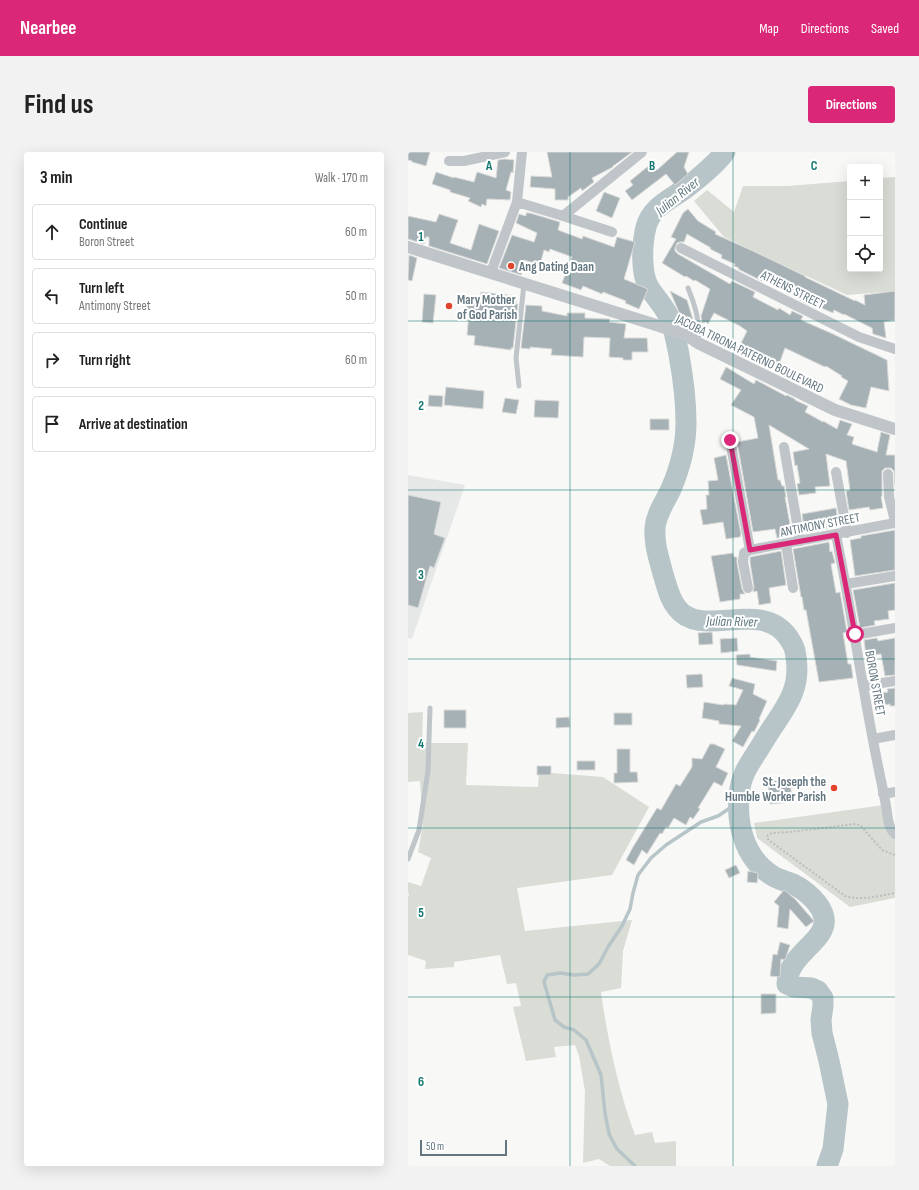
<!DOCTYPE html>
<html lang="en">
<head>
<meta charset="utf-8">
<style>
	body { margin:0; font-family:"Sofia Sans Condensed",sans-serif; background:#f2f2f2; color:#222 }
	.controls { position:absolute; right:12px; top:12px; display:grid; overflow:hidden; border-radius:4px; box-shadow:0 4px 16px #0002 }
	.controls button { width:36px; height:36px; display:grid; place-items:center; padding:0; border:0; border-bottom:1px solid #e0e0e0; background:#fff; color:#222; font:20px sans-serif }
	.scale { position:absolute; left:12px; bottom:10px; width:87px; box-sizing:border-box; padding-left:4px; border:2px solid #647780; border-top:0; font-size:11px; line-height:14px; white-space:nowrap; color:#647780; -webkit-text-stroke:3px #fff; paint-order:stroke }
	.stop { position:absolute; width:12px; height:12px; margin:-9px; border:3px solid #db2777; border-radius:50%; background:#fff }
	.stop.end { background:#db2777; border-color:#fff; box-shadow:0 1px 4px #0008 }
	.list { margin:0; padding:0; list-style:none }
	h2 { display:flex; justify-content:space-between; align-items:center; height:52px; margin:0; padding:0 16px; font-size:17px }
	h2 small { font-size:13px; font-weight:400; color:#767676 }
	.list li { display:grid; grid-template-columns:26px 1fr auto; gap:12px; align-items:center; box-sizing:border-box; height:56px; margin:0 8px 8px; padding:0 8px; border:1px solid #e0e0e0; border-radius:4px }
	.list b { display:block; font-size:15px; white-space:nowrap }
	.list p { margin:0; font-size:13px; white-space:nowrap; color:#767676 }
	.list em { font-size:13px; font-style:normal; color:#767676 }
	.icon { flex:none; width:22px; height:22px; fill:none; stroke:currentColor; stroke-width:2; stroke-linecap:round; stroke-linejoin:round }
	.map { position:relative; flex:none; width:487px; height:1014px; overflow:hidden; border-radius:4px }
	header { display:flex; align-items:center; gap:24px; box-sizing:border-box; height:56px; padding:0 20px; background:#db2777; color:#fff }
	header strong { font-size:19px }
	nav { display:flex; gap:22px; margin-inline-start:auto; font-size:14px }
	.intro { display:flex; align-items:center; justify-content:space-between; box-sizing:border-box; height:96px; padding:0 24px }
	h1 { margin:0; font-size:28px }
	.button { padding:10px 18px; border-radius:4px; background:#db2777; color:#fff; font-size:14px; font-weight:700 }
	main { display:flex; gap:24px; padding:0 24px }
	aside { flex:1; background:#fff; border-radius:4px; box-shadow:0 4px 16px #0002 }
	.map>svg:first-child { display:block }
	.built { fill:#e6e8e7 }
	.green { fill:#d9ddd5 }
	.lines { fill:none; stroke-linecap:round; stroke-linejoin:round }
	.stream { stroke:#b7c5c8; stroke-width:3.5 }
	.river { stroke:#b7c5c8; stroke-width:21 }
	.building { fill:#a6b1b5; stroke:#dadad8 }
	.path { stroke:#babec0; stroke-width:2; stroke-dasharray:2 2; stroke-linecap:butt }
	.service { stroke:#bfc5c8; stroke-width:5 }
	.minor { stroke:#bfc5c8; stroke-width:10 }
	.tertiary { stroke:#bfc5c8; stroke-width:12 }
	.route { stroke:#db2777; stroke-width:5 }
	.grid { fill:none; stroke:#0f766e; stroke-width:1; stroke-opacity:0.55 }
	.poi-dot { fill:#e1442c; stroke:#fff; stroke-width:1.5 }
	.labels { text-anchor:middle; stroke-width:4; stroke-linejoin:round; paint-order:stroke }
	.poi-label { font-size:13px; font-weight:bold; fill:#647780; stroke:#fff; text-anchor:start }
	.street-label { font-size:13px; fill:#647780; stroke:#fff }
	.water-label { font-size:14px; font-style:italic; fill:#5e767b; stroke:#fff }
	.grid-label { font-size:13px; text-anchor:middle; font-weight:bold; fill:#0f766e; stroke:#fff; stroke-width:4; stroke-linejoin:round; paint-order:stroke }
</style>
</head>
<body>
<header>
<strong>Nearbee</strong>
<nav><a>Map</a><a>Directions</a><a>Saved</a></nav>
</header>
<div class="intro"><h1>Find us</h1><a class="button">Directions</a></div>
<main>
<aside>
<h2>3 min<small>Walk · 170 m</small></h2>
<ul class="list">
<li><svg class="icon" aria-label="ahead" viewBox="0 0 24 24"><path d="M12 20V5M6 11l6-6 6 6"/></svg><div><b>Continue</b><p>Boron Street</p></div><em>60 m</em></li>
<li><svg class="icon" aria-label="left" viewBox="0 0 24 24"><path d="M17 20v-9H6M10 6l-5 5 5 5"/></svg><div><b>Turn left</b><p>Antimony Street</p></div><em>50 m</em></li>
<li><svg class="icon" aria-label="right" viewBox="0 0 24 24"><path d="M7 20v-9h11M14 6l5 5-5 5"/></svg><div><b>Turn right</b></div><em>60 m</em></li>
<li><svg class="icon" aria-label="arrive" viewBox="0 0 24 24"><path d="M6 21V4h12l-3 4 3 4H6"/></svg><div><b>Arrive at destination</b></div></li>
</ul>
</aside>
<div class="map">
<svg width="487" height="1014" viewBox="0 0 487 1014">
	<rect width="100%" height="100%" fill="#f8f8f6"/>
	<path class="built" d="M0,323L57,333L4,487L0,486Z"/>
	<path class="green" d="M487,25V139L439,143L316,85L286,49L299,38L326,60L335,34H380L442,29V117H472V26Z
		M15,560L14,591H60L58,633L130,635L131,620L195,625L241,655L204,723L109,736L117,779L224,768L215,799L213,836L193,840C200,889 210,937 227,983L244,980L247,991L268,989V1014H202L191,1007L175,1011L177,939L171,904L167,893L146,895L148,905L118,909L105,855L113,854L108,831L99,832L92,803L46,810V815L17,817L18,809L0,803V746L1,742L0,741V730L13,734L23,706L10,700L15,672L12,629L0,630V561Z
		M476,653L487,683V746L442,755L349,686L346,671Z"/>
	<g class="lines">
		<path class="stream" d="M227,1014L209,997L201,982L197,961L193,923L178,888L166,878L156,875L147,868L136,830L139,823L152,821L166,823L180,822L191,812L200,795L214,774L222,757L225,741L230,723L243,706L258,693L293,670L310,664L331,650"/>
		<path class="river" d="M317,0C306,14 292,25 278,36C263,47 243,55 238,75C234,91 232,123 242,137C250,149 259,157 264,172C267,182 269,193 271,203C275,225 278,248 278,271C278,294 272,316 263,337C257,350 248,362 247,376C246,393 251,406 255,422C259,434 261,446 269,456C293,488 353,446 380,485C383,490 386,493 387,499C394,532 382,550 364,576C358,585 353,594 347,603C340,614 334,623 332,636C327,669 335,706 365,724C371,728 379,729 385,732C397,738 414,752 416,766C420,789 379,802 379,832L386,835L403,836L410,839L415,846V854L413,868L414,881L421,909L430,952L425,997L419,1014"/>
	</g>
	<path class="building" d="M0,0H22L18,14L4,10V9L0,8Z
		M139,0H224L208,12L205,14V15L203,16L184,26L186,30L174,39L173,36L160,45V48H147V37L122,35L123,24L144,25Z
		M269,0H281L276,15L280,22L267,33L258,22L224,48L217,39L225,33L222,29L244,11L249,18Z
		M96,7L106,8L105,21L103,20L98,38L103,40L102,48L79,47L78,54L74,52L73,55L60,49L62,46L42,40V38L24,32L28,20L46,26V25L66,30L69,20L88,26L90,8Z
		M196,40L212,46L204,66L188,59Z
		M280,57L290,69L308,80L307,82L345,99L397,124V125L447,149V148L457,153L456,143L487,139V168L476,170L478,186L465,182L464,176L436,162V163L426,158L425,161L402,151L401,153L390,147L391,145L388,144L390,141L363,128L362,131L354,128V129L330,117L331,116L326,114L327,112L313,106L314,103L302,97L303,96L279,82L276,90H272L269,91L267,96V99L270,102L322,132L324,129L347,140L345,145L370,158L371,156L382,163L384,159L395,164L393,168L425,182L479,208L481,239L463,235L458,256L443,253L431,247L440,229L433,225L434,224L418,214L417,215L377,196L370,215L338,203L339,199L331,195L339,179L332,174L306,161L300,172L298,170L294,171L293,164L302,137L287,128L286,129L278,124L277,125L254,111L268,87L263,85L275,61Z
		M118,61H122L152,70L150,78L174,87L175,84L206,95L209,85L227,90L216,127L240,137L231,157L217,151L218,149L195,140L194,142L175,134L173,138L154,131L164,105L142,97L141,100L136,98L132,113L116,108L113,123L91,116L104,83L126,90L129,81L108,71L111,62L118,64Z
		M31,62L50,68L42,91L63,98L71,72L91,79L79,112L21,94V85H18L16,92L0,87V64L28,70Z
		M1,103L9,106L4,129L0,128Z
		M262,139L279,148L286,171L276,172Z
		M73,140L108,144V152H110L105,196H103V198L66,193L67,184L59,183L61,161H58L60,146L72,147Z
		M16,142L28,143L25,171L14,170Z
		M118,153L134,154V159L159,164V161H177V166L202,167L201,170L218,172L216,186H239L240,200H224V208H215V206L201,205L202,186L176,185L175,205L143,203L144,197L122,195V197L113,196Z
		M318,215L346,232L348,228L378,244L379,243L387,247V248L400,254L397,260L415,270V269L429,277L432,268L444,272L439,283L446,285L444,292L469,300L473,280L482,283L478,303H487V333L486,319L483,316H477L474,319V344L473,345L475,356L462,358L461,355L441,358L438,339L442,338L438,309L418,302L422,334L407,335L408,341L391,343L389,332L392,331L389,313L387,314L385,300L401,297L361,273L370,328H372L374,334H376L378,345H377L384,383L369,386L367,377L345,380L329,290L350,286L346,265L323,253L333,238L312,227Z
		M38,235L76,239L75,257L36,253Z
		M21,243L35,244L34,255L20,254Z
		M97,246L111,248L108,262L94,260Z
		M127,248L151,249L150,266L126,265Z
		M242,267H261V278H242Z
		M318,303L333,382L332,385L318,387L315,370L295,373L292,358L299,357L298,343H301L300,329L310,328L306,306Z
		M0,343L33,350L26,382L37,386L26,416L22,414L10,456L0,453Z
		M428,356L430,370L418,372L419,377L397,381L394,362Z
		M487,378V418L447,424L442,388L453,386V384Z
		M421,390L422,400L424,399L427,411L423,412L428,441L432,440L439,480L435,481L440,512H443L445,526L411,530L398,458H396L394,445H393L385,397Z
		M373,399L378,433L361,436L363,451L351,453L349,439L345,440L346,435L342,410V405Z
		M325,401L326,405H329V411L334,437L337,442H332V447L312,450L303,404Z
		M487,431V458L480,459L481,467L466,469L467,473L452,476L445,438Z
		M304,480L305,492L291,493L290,481Z
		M329,486L330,499L313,501L312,487Z
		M469,486L470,489L487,486V523L477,524L473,502L458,504L456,488Z
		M342,502V505L369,509L368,519L329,513L328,503Z
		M294,522L295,535L279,536L278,523Z
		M324,526L347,532L345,542L359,549L351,567L352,568L346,580L344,579L335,595L324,589L333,574L311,572V569L294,566L296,550L315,553L316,552L328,553L335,538L321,534Z
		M487,536V554H482V552L471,554L469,542L480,540L479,537Z
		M36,558H58V576H36Z
		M206,561H224V573H206Z
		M161,565L162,575L148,576V566Z
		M302,592H306L317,597L308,615L320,621L314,634L306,630L290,656L292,657L285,667L282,665L278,673L266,666L260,676L258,675L254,682L252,681L239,702L234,698L226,713L218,708L225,695L249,656L253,658L268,632L272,634L284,615V606L294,607Z
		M209,597H222V620H229L230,630L206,631V621H209Z
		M169,609H187V618H169Z
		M129,614H143V623H129Z
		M382,627L384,650L362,652L360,630Z
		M328,713L332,721L321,726L317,718Z
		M340,719L350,721L349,731L339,730Z
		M376,738L387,747L406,769L398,775L382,757L380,777L369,775L371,754L366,750Z
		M372,790L382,793L377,808L373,807L372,825L362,824L365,802L369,803Z
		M353,842H368V861L353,862Z"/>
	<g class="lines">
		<path class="path" d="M487,703L474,698L453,674L448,672L382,680L364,681L360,683L359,686L362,689L437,744C453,749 470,744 487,741"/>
		<path class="service" d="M280,136C288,156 292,169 290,191
			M111,234L108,206L116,132
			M0,707L11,678L20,619L22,556"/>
		<path class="minor" d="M41,9H56L97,0
			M109,50L114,0
			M155,64L204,80
			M273,96L451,185L487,197
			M83,120L109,50L155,64L234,0
			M322,288L342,398
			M376,295L392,389
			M428,320L439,381
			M480,322L481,345L487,369
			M428,383C445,466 456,550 474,633C475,640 477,647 478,654C480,663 479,675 487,682
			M378,392L385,436
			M438,432L487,424
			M340,436L335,410L336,401L342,398L487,371
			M447,483L487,476
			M455,534L487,529
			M465,587L487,583
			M475,642L487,640"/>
		<path class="tertiary" d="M0,95L245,172L278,183L290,191L427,258L487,277"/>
	</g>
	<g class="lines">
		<path class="route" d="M322,288L342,398L428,383L447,482"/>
	</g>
	<path class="grid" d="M162,0V1014M325,0V1014M0,169H487M0,338H487M0,507H487M0,676H487M0,845H487"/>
	<g class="poi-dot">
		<circle cx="103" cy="114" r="4"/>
		<circle cx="41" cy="154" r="4"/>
		<circle cx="426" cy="636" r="4"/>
	</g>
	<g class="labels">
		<g class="poi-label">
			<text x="111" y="119">Ang Dating Daan</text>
			<text x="49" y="152">Mary Mother<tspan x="49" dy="15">of God Parish</tspan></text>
			<text x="418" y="634" text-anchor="end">St. Joseph the<tspan x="418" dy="15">Humble Worker Parish</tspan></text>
		</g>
		<g class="street-label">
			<text transform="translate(385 137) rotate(27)" y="5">ATHENS STREET</text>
			<text transform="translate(342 201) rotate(26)" y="5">JACOBA TIRONA PATERNO BOULEVARD</text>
			<text transform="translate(412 372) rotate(-11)" y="5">ANTIMONY STREET</text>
			<text transform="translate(468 531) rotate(80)" y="5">BORON STREET</text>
		</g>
		<g class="water-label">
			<text transform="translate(269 44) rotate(-39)" y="5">Julian River</text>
			<text transform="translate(324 469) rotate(1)" y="5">Julian River</text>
		</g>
	</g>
	<g class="grid-label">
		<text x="81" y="18">A</text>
		<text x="244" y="18">B</text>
		<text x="406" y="18">C</text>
		<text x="13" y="89">1</text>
		<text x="13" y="258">2</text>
		<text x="13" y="427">3</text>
		<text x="13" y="596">4</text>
		<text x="13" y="765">5</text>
		<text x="13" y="934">6</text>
	</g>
</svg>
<div class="controls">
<button>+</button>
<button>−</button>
<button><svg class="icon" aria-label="locate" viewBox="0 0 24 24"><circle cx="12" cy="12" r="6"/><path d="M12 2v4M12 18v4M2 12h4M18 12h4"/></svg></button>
</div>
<div class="scale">50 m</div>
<div class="stop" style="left:447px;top:482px"></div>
<div class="stop end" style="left:322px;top:288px"></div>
</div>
</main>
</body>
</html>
